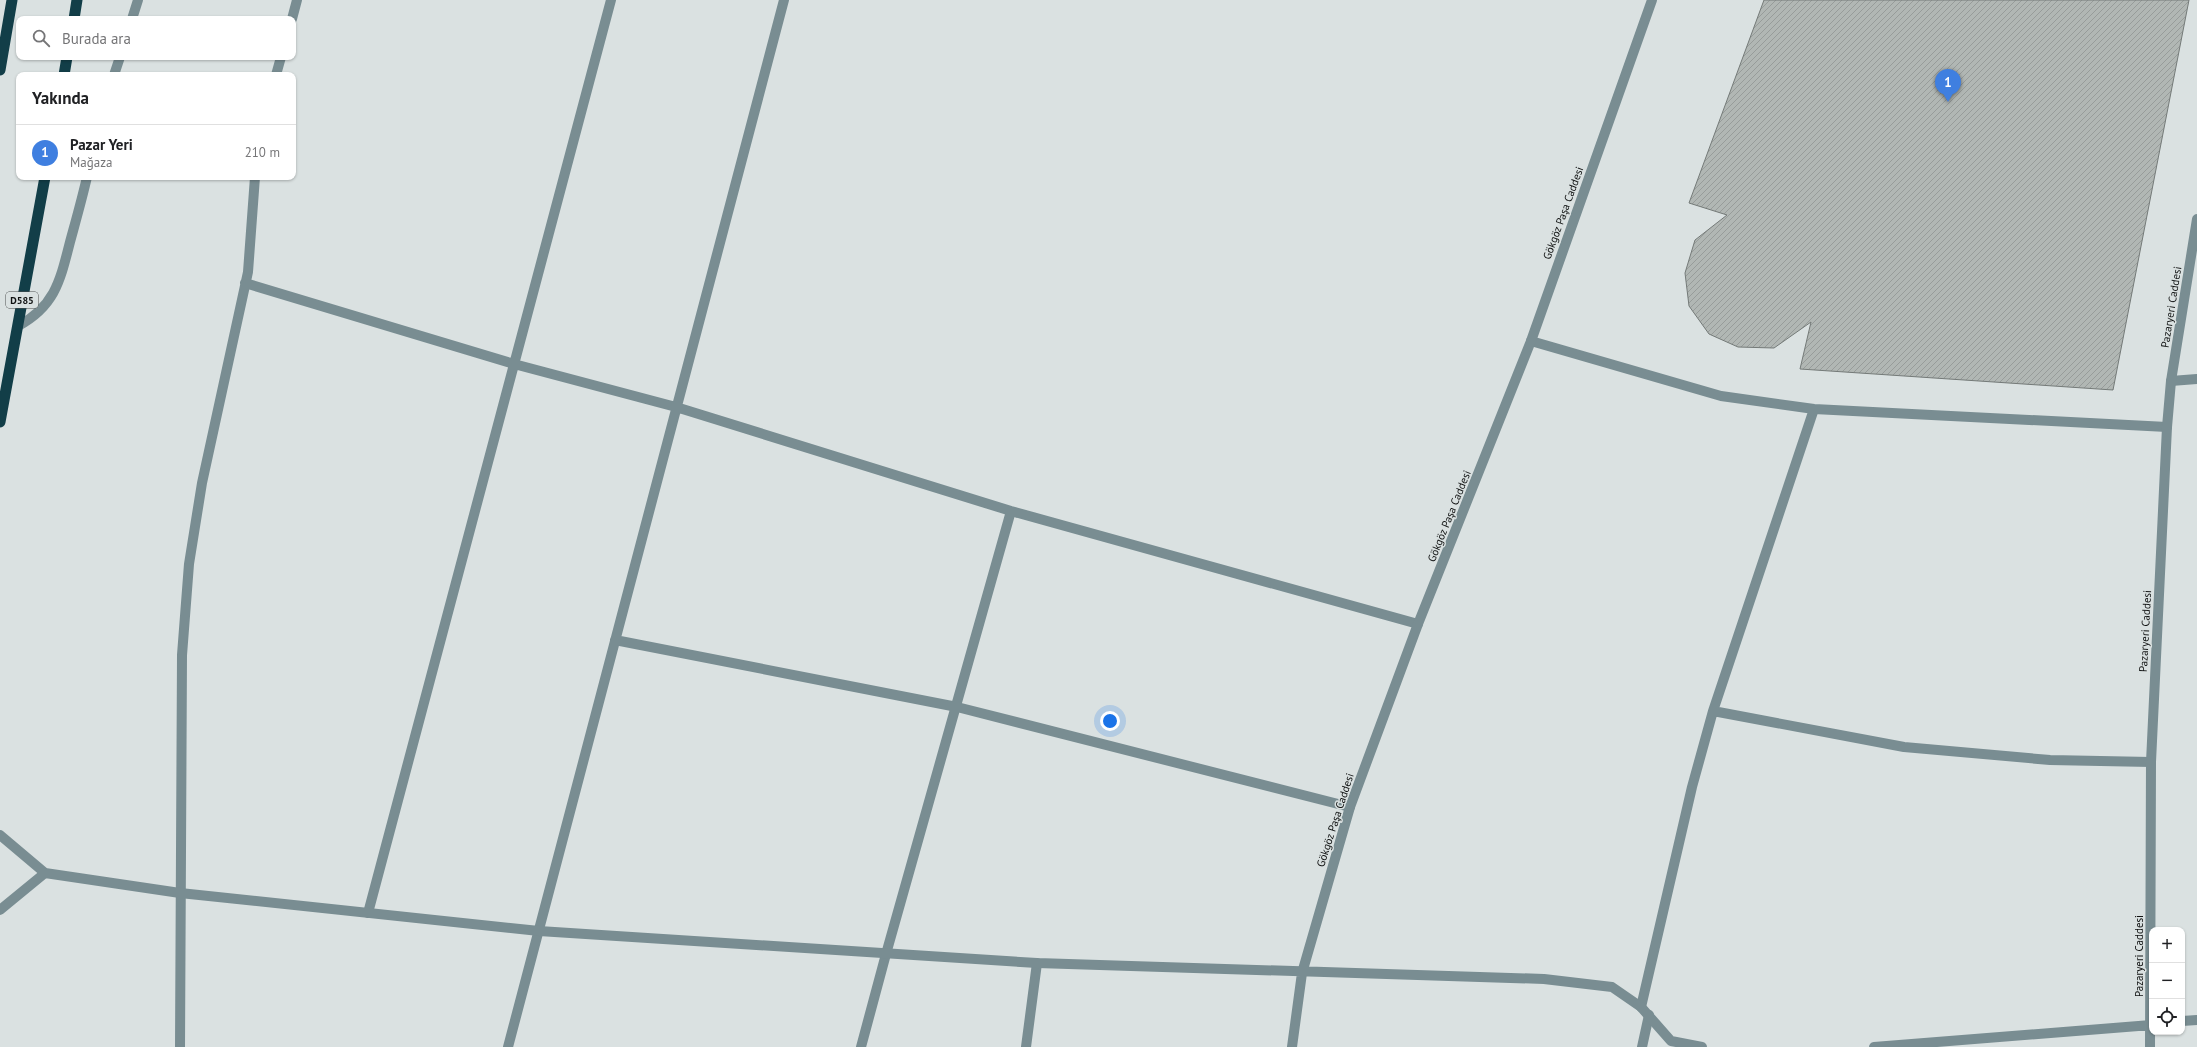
<!DOCTYPE html>
<html lang="tr">
<head>
<meta charset="utf-8">
<style>
	body { margin:0; font-family:"PT Sans",sans-serif; background:#f2f2f2; color:#202124 }
	.controls { position:absolute; right:12px; bottom:12px; display:grid; overflow:hidden; border-radius:8px; box-shadow:0 1px 3px #0004 }
	.controls button { width:36px; height:36px; display:grid; place-items:center; padding:0; border:0; border-bottom:1px solid #e0e0e0; background:#fff; color:#202124; font:20px sans-serif }
	.you { position:absolute; left:1110px; top:721px; width:14px; height:14px; margin:-10px; border:3px solid #fff; border-radius:50%; background:#1a73e8; box-shadow:0 0 0 6px #1a73e833 }
	.badge { display:grid; place-items:center; width:26px; height:26px; border-radius:50%; background:#111827; color:#fff; font-size:13px; font-weight:700 }
	.pin { position:absolute; translate:-50% -33px; filter:drop-shadow(0 1px 2px #0008) }
	.pin::after { content:''; position:absolute; top:21px; width:14px; height:12px; background:inherit; clip-path:polygon(0 0,100% 0,50% 100%) }
	.list { margin:0; padding:0; list-style:none }
	h2 { display:flex; justify-content:space-between; align-items:center; height:52px; margin:0; padding:0 16px; font-size:17px }
	h2 small { font-size:13px; font-weight:400; color:#757577 }
	.list li { display:grid; grid-template-columns:26px 1fr auto; gap:12px; align-items:center; box-sizing:border-box; height:56px; padding:0 16px; border-top:1px solid #e0e0e0 }
	.list b { display:block; font-size:15px; white-space:nowrap }
	.list p { margin:0; font-size:13px; white-space:nowrap; color:#757577 }
	.list em { font-size:13px; font-style:normal; color:#757577 }
	.icon { flex:none; width:22px; height:22px; fill:none; stroke:currentColor; stroke-width:2; stroke-linecap:round; stroke-linejoin:round }
	.map { position:relative; flex:none; width:2197px; height:1047px; overflow:hidden }
	.search { position:absolute; background:#fff; box-shadow:0 1px 3px #0004; left:16px; top:16px; width:280px; height:44px; display:flex; align-items:center; gap:10px; box-sizing:border-box; padding:0 14px; border-radius:8px; color:#757577; font-size:15px }
	.panel { position:absolute; background:#fff; box-shadow:0 1px 3px #0004; left:16px; top:72px; width:280px; height:108px; border-radius:8px }
	.map>svg:first-child { display:block }
	.building { fill:url(#building-hatch); stroke:#747a78 }
	.lines { fill:none; stroke-linecap:round; stroke-linejoin:round }
	.minor { stroke:#798d92; stroke-width:10 }
	.tertiary { stroke:#798d92; stroke-width:10 }
	.trunk { stroke:#123e48; stroke-width:11 }
	.labels { text-anchor:middle; stroke-width:3; stroke-linejoin:round; paint-order:stroke }
	.shield { fill:#dae1e1; stroke:#4c4f4f; stroke-width:1 }
	.shield-label { font-size:10px; font-weight:bold; fill:#0f1111 }
	.street-label { font-size:11px; fill:#0f1111; stroke:#dae1e1 }
</style>
</head>
<body>
<div class="map">
<svg width="2197" height="1047" viewBox="0 0 2197 1047">
	<defs>
		<pattern id="building-hatch" width="6" height="6" patternUnits="userSpaceOnUse"><rect width="6" height="6" fill="#b1b7b4"/><path d="M-1 1l2-2M0 6l6-6M5 7l2-2" fill="none" stroke="#979c9a"/></pattern>
	</defs>
	<rect width="100%" height="100%" fill="#dae1e1"/>
	<path class="building" d="M1764,0H2189L2113,390L1800,369L1811,322L1774,348L1738,347L1709,334L1689,306L1685,273L1695,240L1727,215L1689,203Z"/>
	<g class="lines">
		<path class="minor" d="M132,19L138,0
			M292,19L297,0
			M114,75L120,57
			M276,75L281,57
			M245,283L514,364L676,407L1011,511L1418,624
			M18,326C55,306 60,281 70,242C76,220 82,199 87,177
			M1531,341L1721,396L1814,409L2167,427
			M2171,381L2197,379
			M615,640L957,707L1350,807
			M1713,711L1904,747L2050,760L2151,762
			M368,913L611,0
			M1641,1007L1692,787L1713,711L1814,409
			M2182,1021L2197,1020
			M180,1047L182,655L189,564L202,483L248,272L255,177
			M508,1047L784,0
			M861,1047L886,954L1011,511
			M1026,1047L1037,963
			M1642,1047L1649,1015"/>
		<path class="tertiary" d="M0,835L45,873L180,893L539,931L1037,963L1544,979L1612,987L1641,1007L1671,1041L1702,1047
			M0,910L45,873
			M1292,1047L1302,973L1350,807L1418,624L1531,341L1652,0
			M1874,1047L2151,1025
			M2150,1047L2151,762L2167,427L2171,381L2197,219"/>
		<path class="trunk" d="M74,19L77,0
			M0,70L12,0
			M64,75L67,57
			M0,422L45,177"/>
	</g>
	<g class="labels">
		<rect class="shield" x="6" y="292" width="32" height="16" rx="3"/>
		<g class="shield-label">
			<text x="22" y="304">D585</text>
		</g>
		<g class="street-label">
			<text transform="translate(1563 213) rotate(-70)" y="4">Gökgöz Paşa Caddesi</text>
			<text transform="translate(2171 307) rotate(-81)" y="4">Pazaryeri Caddesi</text>
			<text transform="translate(1449 516) rotate(-68)" y="4">Gökgöz Paşa Caddesi</text>
			<text transform="translate(2145 631) rotate(-87)" y="4">Pazaryeri Caddesi</text>
			<text transform="translate(1335 820) rotate(-72)" y="4">Gökgöz Paşa Caddesi</text>
			<text transform="translate(2139 956) rotate(-90)" y="4">Pazaryeri Caddesi</text>
		</g>
	</g>
</svg>
<div class="controls">
<button>+</button>
<button>−</button>
<button><svg class="icon" aria-label="locate" viewBox="0 0 24 24"><circle cx="12" cy="12" r="6"/><path d="M12 2v4M12 18v4M2 12h4M18 12h4"/></svg></button>
</div>
<div class="you"></div>
<div class="pin badge" style="left:1948px;top:102px;background:#3f7fe0">1</div>
<div class="search"><svg class="icon" aria-label="search" viewBox="0 0 24 24"><circle cx="10" cy="10" r="6"/><path d="M15 15l6 6"/></svg>Burada ara</div>
<section class="panel">
<h2>Yakında<small></small></h2>
<ul class="list">
<li><span class="badge" style="background:#3f7fe0">1</span><div><b>Pazar Yeri</b><p>Mağaza</p></div><em>210 m</em></li>
</ul>
</section>
</div>
</body>
</html>
